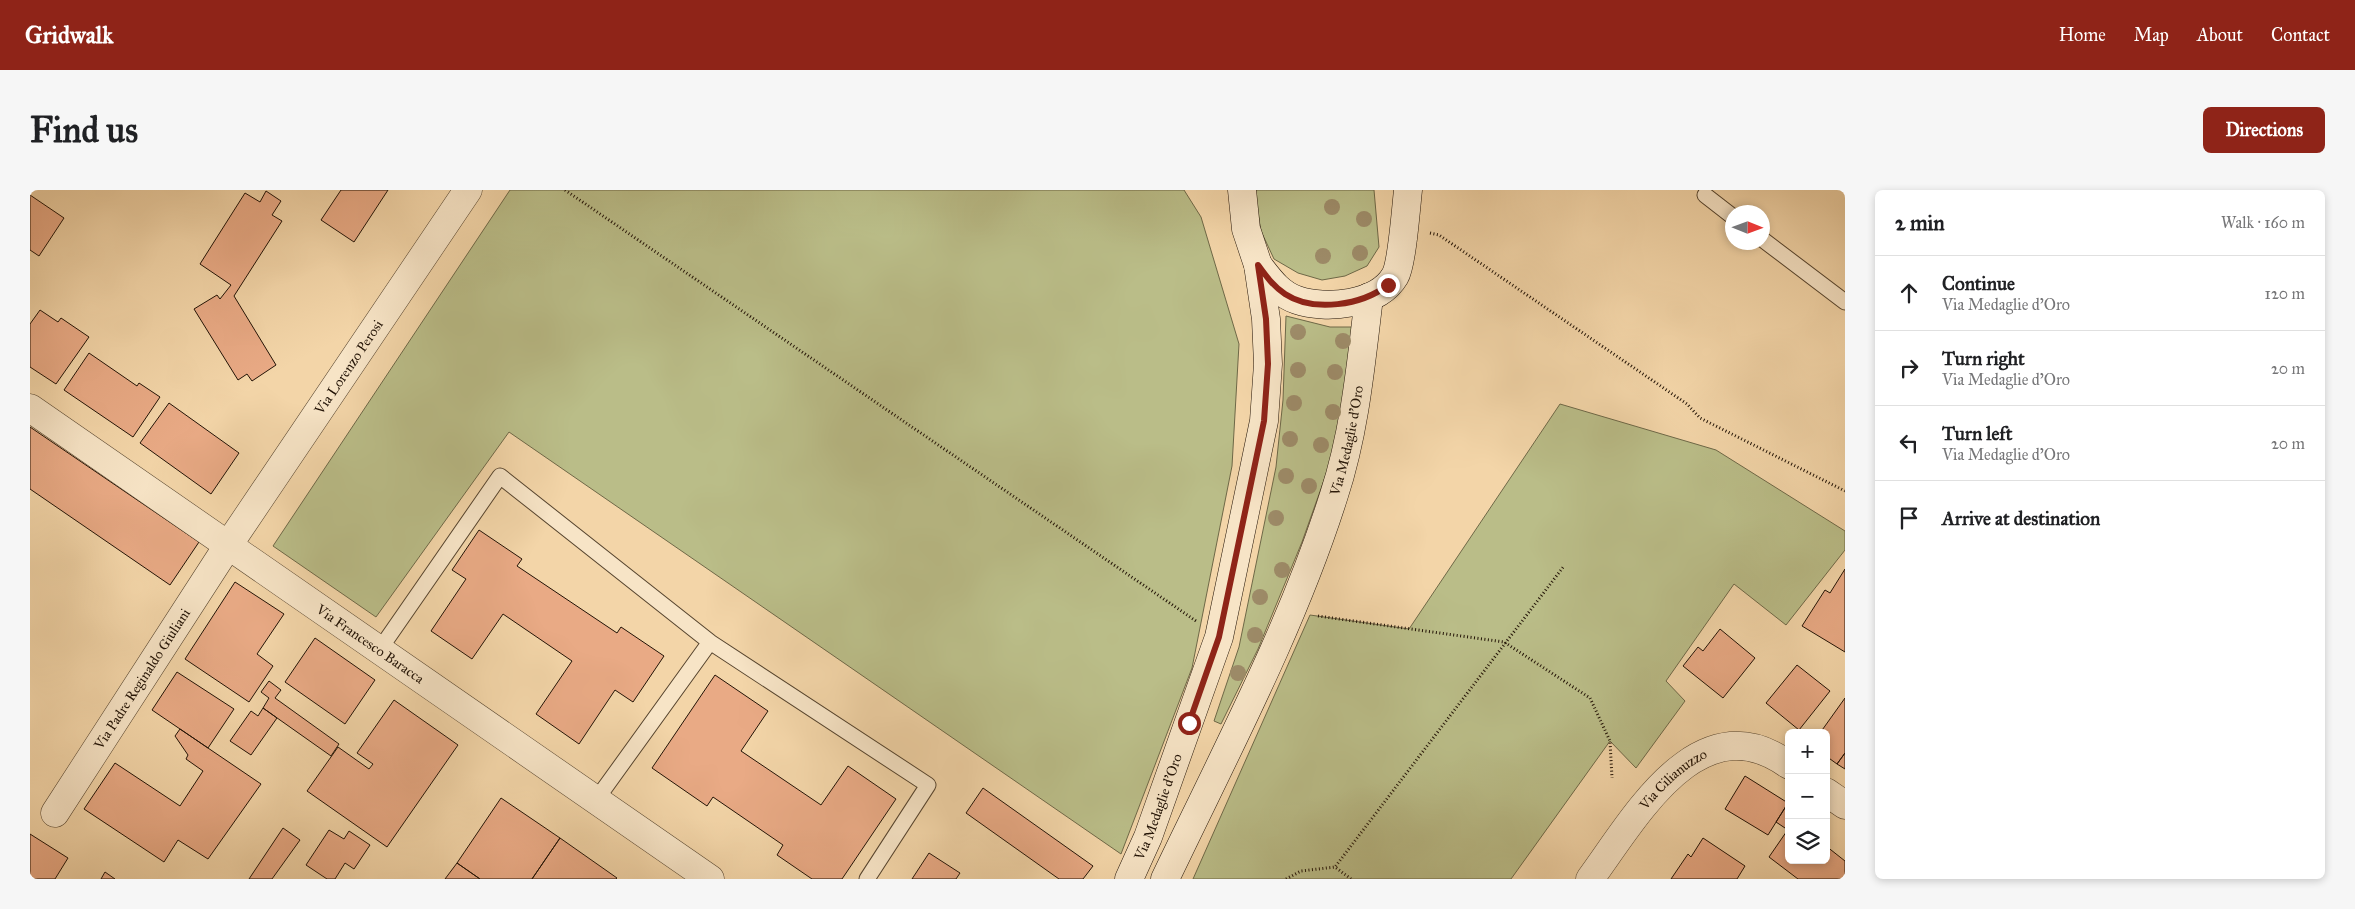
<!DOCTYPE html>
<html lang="en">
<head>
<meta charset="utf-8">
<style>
	body { margin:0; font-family:"IM FELL Great Primer",serif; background:#f6f6f6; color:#202124 }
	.controls { position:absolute; right:15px; bottom:15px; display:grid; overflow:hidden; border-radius:8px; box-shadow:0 2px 8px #0003 }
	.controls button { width:45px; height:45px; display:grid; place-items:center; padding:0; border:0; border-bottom:1px solid #e0e0e0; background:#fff; color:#202124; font:25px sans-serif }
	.compass { position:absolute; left:1695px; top:15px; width:45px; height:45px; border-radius:50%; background:#fff; box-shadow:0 2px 8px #0003; rotate:91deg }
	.stop { position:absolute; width:15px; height:15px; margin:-11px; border:4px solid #8f2418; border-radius:50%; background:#fff }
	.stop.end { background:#8f2418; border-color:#fff; box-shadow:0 1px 5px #0008 }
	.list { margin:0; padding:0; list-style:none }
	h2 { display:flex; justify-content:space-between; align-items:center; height:65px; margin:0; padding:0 20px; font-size:21px }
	h2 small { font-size:16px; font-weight:400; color:#757577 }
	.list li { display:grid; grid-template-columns:32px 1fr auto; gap:15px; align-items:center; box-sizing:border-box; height:75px; padding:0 20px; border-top:1px solid #e0e0e0 }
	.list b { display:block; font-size:19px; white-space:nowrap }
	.list p { margin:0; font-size:16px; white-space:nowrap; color:#757577 }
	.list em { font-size:16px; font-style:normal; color:#757577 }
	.icon { flex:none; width:28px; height:28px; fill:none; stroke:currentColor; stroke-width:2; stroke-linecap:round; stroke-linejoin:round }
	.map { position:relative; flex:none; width:1815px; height:689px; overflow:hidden; border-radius:8px }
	header { display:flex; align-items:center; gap:30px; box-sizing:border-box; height:70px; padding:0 25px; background:#8f2418; color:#fff }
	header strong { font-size:24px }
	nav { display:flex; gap:28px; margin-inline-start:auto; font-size:18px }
	.intro { display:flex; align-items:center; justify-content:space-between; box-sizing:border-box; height:120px; padding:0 30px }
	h1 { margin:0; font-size:35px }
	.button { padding:12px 22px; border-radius:8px; background:#8f2418; color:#fff; font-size:18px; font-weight:700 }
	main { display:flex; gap:30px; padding:0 30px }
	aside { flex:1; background:#fff; border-radius:8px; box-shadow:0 2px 8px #0003 }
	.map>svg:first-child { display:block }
	.green { fill:#babd88; stroke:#6e6847 }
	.building { fill:#e9aa85; stroke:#221306 }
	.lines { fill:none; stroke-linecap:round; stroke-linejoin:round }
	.lane-casing { stroke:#56442e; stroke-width:17 }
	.street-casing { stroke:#56442e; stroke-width:29 }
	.secondary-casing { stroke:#221306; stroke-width:29 }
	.path { stroke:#221306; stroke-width:3; stroke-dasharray:1 2.5; stroke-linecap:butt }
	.lane { stroke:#f7e4c6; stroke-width:15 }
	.street { stroke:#f7e4c6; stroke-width:28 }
	.secondary { stroke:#f7e4c6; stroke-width:28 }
	.tree { fill:#9d8b68 }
	.route { stroke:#8f2418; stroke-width:6 }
	.labels { text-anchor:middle; stroke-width:4.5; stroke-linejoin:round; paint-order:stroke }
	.street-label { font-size:14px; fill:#221306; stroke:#f7e4c6 }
</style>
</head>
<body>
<header>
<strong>Gridwalk</strong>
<nav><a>Home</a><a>Map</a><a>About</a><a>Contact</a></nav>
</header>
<div class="intro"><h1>Find us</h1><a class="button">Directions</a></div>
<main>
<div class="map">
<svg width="1815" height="689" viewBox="0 0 1815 689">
	<rect width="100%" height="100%" fill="#f3d5a8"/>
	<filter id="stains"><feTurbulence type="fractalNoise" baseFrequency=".004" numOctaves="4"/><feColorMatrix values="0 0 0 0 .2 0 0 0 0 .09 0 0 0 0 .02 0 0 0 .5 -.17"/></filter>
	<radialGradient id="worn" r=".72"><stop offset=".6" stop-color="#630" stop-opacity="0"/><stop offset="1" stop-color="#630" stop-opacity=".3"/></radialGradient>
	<path class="green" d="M480,0H1154L1171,27L1209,154L1202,276L1162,478L1091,664L479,242L346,427L243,356Z
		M1224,0H1344L1349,57L1337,76L1315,86L1292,90L1268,83L1244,69L1231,41Z
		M1256,126L1300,137H1322L1320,173L1304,262L1272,352L1228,459L1191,534L1184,531L1209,457L1246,277L1253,210Z
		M1530,214L1686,260L1815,341V360L1756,435L1704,394L1636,491L1655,511L1606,578L1580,551L1481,689H1163L1280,425L1379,439Z"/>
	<path class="building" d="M311,0H358L324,52L291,30Z
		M236,1L251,11L242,25L252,31L204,106L246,175L222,191L217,184L208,190L164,119L187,105L190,109L201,95L170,74L215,3L230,12Z
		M0,5L34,28L9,66L0,60Z
		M10,120L28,132L31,128L59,147L26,194L0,177V134Z
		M59,163L107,196L109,193L130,207L103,247L34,200Z
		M139,213L209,263L181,304L110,253Z
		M0,237L169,352L140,395L0,299Z
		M449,340L492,369L487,376L587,443L591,437L634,466L603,512L585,500L549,554L506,524L542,471L473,424L442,469L401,441L436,389L422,380Z
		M1815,379V462L1772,436L1795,400L1800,403Z
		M205,392L254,424L227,464L243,476L219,512L155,469Z
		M1690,439L1725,468L1693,508L1653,476L1668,457L1673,461Z
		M285,448L345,490L315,534L255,492Z
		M1767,475L1800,501L1769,540L1736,513Z
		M147,482L204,519L178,558L122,520Z
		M685,485L738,521L711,561L791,615L818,576L866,609L812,689H782L747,665L753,655L683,607L677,616L622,578Z
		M239,491L251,500L245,508L309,554L301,566L233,518L239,508L231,502Z
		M1815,508V563L1807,574L1796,566V543H1790Z
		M364,510L428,555L357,657L277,601L308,557L339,579L343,574L327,563Z
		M233,518L247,528L221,565L200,551L221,521L228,526Z
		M150,539L231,594L178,669L148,650L134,672L54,619L85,573L150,616L173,581L156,569L158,565L145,546Z
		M1815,563V579L1807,574Z
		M1715,586L1758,613L1738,645L1695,619Z
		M953,598L1063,676L1053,689H1029L936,623Z
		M471,608L530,648L502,689H450L427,673Z
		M1758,613L1759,638L1758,640L1746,632Z
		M253,638L270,650L242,689H219Z
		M1759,638V670H1796V656L1815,671V689H1768L1739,667Z
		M299,640L314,649L319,641L340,655L324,679L315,673L305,689H297L276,675Z
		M0,644L38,668L25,689H0Z
		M530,648L587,688L586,689H502Z
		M1673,648L1715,676L1707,689H1641L1658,664L1661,667Z
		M899,663L930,683L926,689H882Z
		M427,673L450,689H415Z
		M75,682L85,689H71Z"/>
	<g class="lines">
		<defs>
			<path id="lane" d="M1675,5L1702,26
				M1732,49L1815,112
				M350,459L470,286L680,452
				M566,610L680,452L898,595L837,689"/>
			<g id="street">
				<path id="s1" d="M0,218L680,689"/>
				<path d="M1796,602L1815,615"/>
				<path id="s2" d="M25,623L199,354L438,0"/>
				<path id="s3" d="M1560,689C1605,628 1669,510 1759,575"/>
			</g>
			<g id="secondary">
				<path d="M1228,75C1239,89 1249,104 1267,110C1296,120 1348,115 1365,86C1372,74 1376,18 1378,0"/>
				<path id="s4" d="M1099,689L1118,647L1189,447L1234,231L1238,174L1236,129L1228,75L1216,39L1212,0"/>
				<path id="s5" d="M1135,689C1195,563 1262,438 1304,305C1325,241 1331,173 1339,107"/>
			</g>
		</defs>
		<use href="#lane" class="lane-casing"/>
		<use href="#street" class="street-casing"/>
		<use href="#secondary" class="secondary-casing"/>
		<path class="path" d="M535,0L1166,431
			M1400,43L1409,45L1657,214L1670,228L1815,301
			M1288,426L1474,452L1560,508L1580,551L1582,588
			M1256,689L1271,681L1305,677
			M1321,689L1305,677L1534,376"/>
		<use href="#lane" class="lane"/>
		<use href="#street" class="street"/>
		<use href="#secondary" class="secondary"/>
	</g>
	<g class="tree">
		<circle cx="1302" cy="17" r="8"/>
		<circle cx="1334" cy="29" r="8"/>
		<circle cx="1330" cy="63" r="8"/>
		<circle cx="1293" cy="66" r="8"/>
		<circle cx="1268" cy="142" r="8"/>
		<circle cx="1313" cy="151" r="8"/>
		<circle cx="1268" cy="180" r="8"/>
		<circle cx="1305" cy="182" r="8"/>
		<circle cx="1264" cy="213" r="8"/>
		<circle cx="1303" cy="222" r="8"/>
		<circle cx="1260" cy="249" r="8"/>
		<circle cx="1291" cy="255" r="8"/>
		<circle cx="1256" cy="286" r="8"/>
		<circle cx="1279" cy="296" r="8"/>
		<circle cx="1246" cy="328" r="8"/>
		<circle cx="1252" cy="380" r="8"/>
		<circle cx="1230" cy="407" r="8"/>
		<circle cx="1225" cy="445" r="8"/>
		<circle cx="1208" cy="483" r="8"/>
	</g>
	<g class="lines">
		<path class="route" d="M1159,533L1189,447L1234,231L1238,174L1236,129L1228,75C1236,86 1243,96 1255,104C1284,123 1332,115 1358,95"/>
	</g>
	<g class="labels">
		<g class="street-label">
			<text dy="5" stroke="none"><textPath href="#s2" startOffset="534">Via Lorenzo Perosi</textPath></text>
			<text dy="5" stroke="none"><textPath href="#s5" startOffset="476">Via Medaglie d'Oro</textPath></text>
			<text dy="5" stroke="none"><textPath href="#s1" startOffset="414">Via Francesco Baracca</textPath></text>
			<text dy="5" stroke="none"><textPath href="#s2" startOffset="160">Via Padre Reginaldo Giuliani</textPath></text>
			<text dy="5" stroke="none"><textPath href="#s3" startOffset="131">Via Cilianuzzo</textPath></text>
			<text dy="5" stroke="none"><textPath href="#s4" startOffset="78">Via Medaglie d'Oro</textPath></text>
		</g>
	</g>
	<rect width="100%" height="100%" filter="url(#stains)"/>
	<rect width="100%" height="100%" fill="url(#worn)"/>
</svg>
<div class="controls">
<button>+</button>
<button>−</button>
<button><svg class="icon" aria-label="layers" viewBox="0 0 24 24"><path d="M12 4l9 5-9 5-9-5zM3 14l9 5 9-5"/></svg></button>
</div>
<svg class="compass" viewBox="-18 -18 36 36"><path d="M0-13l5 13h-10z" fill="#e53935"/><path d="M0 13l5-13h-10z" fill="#757577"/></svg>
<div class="stop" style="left:1159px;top:533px"></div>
<div class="stop end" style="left:1358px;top:95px"></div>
</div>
<aside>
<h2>2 min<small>Walk · 160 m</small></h2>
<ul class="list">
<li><svg class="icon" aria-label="ahead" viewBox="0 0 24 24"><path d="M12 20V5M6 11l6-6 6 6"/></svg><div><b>Continue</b><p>Via Medaglie d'Oro</p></div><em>120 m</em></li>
<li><svg class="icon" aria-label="right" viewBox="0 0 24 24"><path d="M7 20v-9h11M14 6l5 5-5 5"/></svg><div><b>Turn right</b><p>Via Medaglie d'Oro</p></div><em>20 m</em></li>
<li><svg class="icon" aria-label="left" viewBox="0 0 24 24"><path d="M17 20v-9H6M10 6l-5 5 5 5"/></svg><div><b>Turn left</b><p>Via Medaglie d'Oro</p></div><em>20 m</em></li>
<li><svg class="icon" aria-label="arrive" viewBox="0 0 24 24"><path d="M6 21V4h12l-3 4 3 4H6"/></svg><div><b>Arrive at destination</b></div></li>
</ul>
</aside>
</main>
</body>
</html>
